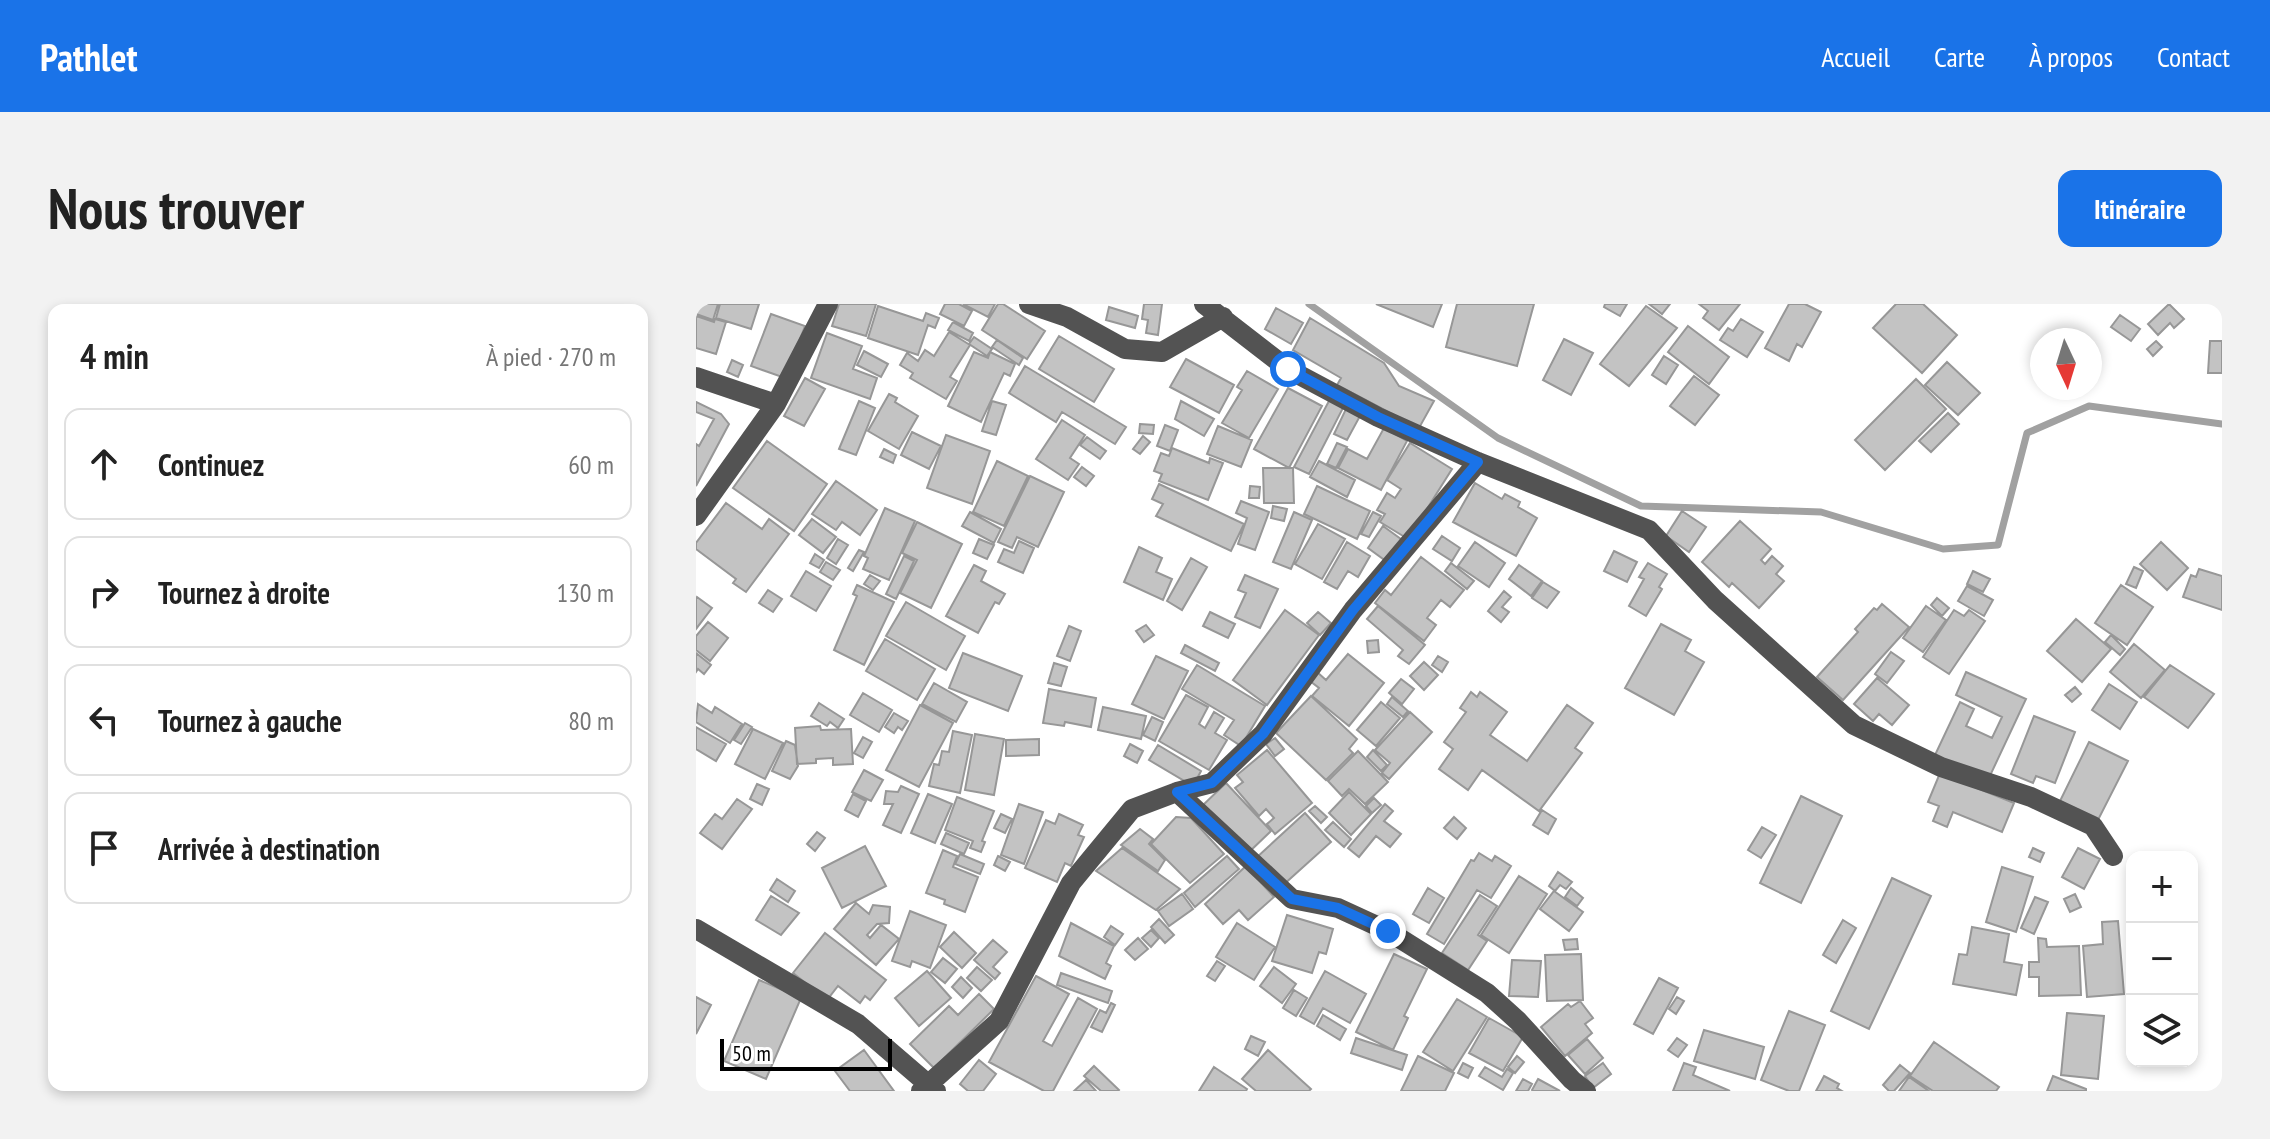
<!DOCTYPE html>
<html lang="fr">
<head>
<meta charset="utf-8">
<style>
	body { margin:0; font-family:"PT Sans Narrow",sans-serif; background:#f2f2f2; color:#222 }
	.controls { position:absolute; right:24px; bottom:24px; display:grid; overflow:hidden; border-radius:16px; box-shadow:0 4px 12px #0003 }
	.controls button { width:72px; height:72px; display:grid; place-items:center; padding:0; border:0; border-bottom:2px solid #e0e0e0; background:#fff; color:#222; font:40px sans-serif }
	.compass { position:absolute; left:1334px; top:24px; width:72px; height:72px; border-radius:50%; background:#fff; box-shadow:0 4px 12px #0003; rotate:176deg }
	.scale { position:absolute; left:24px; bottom:20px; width:172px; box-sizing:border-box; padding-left:8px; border:4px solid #000; border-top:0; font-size:22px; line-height:28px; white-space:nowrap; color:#000; -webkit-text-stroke:6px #fff; paint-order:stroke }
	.stop { position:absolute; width:24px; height:24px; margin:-18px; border:6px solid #1a73e8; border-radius:50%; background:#fff }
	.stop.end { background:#1a73e8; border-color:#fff; box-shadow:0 2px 8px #0008 }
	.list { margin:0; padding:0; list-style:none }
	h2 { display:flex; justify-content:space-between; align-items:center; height:104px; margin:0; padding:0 32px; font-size:34px }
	h2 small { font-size:26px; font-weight:400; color:#767676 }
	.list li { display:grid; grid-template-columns:52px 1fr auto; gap:24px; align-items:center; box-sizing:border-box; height:112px; margin:0 16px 16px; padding:0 16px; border:2px solid #e0e0e0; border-radius:16px }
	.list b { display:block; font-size:30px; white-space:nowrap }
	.list em { font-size:26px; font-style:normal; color:#767676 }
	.icon { flex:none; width:44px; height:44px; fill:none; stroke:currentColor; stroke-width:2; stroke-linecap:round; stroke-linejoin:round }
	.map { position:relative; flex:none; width:1526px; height:787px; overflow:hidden; border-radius:16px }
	header { display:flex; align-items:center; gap:48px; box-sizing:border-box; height:112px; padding:0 40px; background:#1a73e8; color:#fff }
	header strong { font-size:38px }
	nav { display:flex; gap:44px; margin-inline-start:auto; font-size:28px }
	.intro { display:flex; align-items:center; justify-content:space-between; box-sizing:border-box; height:192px; padding:0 48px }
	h1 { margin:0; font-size:56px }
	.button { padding:20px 36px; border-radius:16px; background:#1a73e8; color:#fff; font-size:28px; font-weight:700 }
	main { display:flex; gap:48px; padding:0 48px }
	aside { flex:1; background:#fff; border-radius:16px; box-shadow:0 4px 12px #0003 }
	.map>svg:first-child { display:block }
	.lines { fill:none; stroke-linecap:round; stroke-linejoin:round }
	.stream { stroke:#a1a1a1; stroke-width:7 }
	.building { fill:#c3c3c3; stroke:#979797; stroke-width:2 }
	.minor { stroke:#535353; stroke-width:20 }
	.route { stroke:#1a73e8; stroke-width:10 }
</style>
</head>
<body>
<header>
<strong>Pathlet</strong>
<nav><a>Accueil</a><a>Carte</a><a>À propos</a><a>Contact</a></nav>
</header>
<div class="intro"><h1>Nous trouver</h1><a class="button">Itinéraire</a></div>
<main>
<aside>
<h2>4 min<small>À pied · 270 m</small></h2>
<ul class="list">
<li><svg class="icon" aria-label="ahead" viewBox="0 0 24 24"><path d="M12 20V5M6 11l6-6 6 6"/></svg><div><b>Continuez</b></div><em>60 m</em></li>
<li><svg class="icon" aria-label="right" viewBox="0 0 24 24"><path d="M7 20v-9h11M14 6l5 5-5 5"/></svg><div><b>Tournez à droite</b></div><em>130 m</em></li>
<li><svg class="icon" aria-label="left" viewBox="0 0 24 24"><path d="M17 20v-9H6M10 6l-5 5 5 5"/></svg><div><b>Tournez à gauche</b></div><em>80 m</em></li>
<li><svg class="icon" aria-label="arrive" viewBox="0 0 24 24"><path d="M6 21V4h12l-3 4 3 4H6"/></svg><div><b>Arrivée à destination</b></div></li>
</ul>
</aside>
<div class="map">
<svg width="1526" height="787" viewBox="0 0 1526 787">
	<rect width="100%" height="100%" fill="#fff"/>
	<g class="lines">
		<path class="stream" d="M613,0L802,134L945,202L1125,208L1247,245L1302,241L1331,129L1393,102L1526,120"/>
	</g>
	<path class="building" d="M0,0H22L17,16L0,10Z
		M24,0H63L55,25L20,14Z
		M143,0H180L170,32L136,22Z
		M249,0H263L276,7L268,22L244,10Z
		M267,0H299L292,13Z
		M302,0H307L349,27L331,55L286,26Z
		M448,0H466L462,31L450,29L452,16L446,15Z
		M680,0H746L737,23Z
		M761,0H838L821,62L750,43Z
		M909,0H931L924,12L908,3Z
		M953,0H974L966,10Z
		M1003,0H1044L1023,26L1007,14L1012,7Z
		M1093,0H1109L1125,8L1106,43L1101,40L1093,57L1069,44Z
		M1200,0H1227L1261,31L1226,69L1177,24Z
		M1473,0L1488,15L1478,24L1474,19L1462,31L1452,20Z
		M182,2L227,17L230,9L243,14L239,24L232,21L222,51L172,34Z
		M950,2L981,24L933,82L904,60Z
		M413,3L442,12L439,24L410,16Z
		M580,4L607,19L595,40L569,25Z
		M75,10L109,22L89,74L55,62Z
		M1424,11L1444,25L1435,37L1415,23Z
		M0,12L18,18L19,15L30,18L20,50L0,44Z
		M614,14L688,59L703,82L738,97L723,124L641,81L645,74L597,46Z
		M1045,15L1067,28L1051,53L1024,36L1032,24L1037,27Z
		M257,18L277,29L273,37L252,26Z
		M992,22L1033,53L1013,80L972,48Z
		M253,28L274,41L254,73L261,77L250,95L214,74L217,69L204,61L211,49L222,57L229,46L238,52Z
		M131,29L166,42L157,65L181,74L174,95L115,74Z
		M363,32L418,65L398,98L343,65Z
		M278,33L296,45L291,52L273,40Z
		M868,35L897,49L875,91L847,76Z
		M301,36L327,54L323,61L296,43Z
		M1460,37L1466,43L1457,52L1451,45Z
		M1514,37H1526V69H1512Z
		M168,47L192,60L185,73L161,61Z
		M278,48L292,54L294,48L319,60L314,72L308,69L285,118L252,102Z
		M968,52L982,61L970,80L956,71Z
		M490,55L538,81L523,109L474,83Z
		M36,56L47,61L42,73L31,68Z
		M1251,58L1284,89L1262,111L1229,81Z
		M329,62L430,123L419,140L366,108L360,118L313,89Z
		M551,67L582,85L553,134L526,119L546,86L541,83Z
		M998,72L1023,91L999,121L974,102Z
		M109,74L129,85L108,122L88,112Z
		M1220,75L1250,105L1189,166L1159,136Z
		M592,84L626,102L593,164L558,145Z
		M193,90L201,94L199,98L222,112L203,145L172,127Z
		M634,95L648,102L613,170L598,163Z
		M163,97L179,104L160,151L143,145Z
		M296,97L310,101L300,131L286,127Z
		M485,97L518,115L508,132L479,115Z
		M0,98L25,110L33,120L0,182V140L3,142L18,115L0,108Z
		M650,105L664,112L651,136L638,130Z
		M1252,109L1263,120L1235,148L1223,137Z
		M366,116L389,131L374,154L383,160L372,176L340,155Z
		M444,120L458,121L457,130L443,129Z
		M469,121L482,126L474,147L461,142Z
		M522,122L556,136L545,163L511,150Z
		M688,124L711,137L685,186L642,164L652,145L671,155Z
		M216,128L245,142L233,165L205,151Z
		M250,131L294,147L276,200L231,184Z
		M447,132L454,138L444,150L437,145Z
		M391,133L410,147L404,155L384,141Z
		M71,137L131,180L98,227L37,184Z
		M641,139L651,143L640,164L631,160Z
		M714,139L756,165L712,235L684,218L689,210L681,206L691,189L699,194L705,185L691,176Z
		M476,144L513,159L514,154L527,159L512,196L463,177L466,170L458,167L465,149L473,152Z
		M188,145L200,151L197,159L184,153Z
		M301,157L332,172L308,222L277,208Z
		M623,157L659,176L651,193L614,173Z
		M386,163L398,172L390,182L378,173Z
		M567,164H597L598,199H568Z
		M334,172L368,188L342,243L321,233L316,244L302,238Z
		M140,177L181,206L164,231L146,218L140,226L116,210Z
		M779,179L806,195L809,190L824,198L822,203L841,214L820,252L757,218Z
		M463,180L548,220L535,247L460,212L467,200L456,195Z
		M554,182L564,183L563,194H553Z
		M621,182L674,207L661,235L608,210Z
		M545,197L573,208L559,246L542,240L551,214L540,209Z
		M30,199L66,225L73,215L93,230L50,288L37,279L40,275L0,245V239Z
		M577,202L591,205L588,217L575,214Z
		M189,204L219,217L193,276L167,265L172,254L168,252Z
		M986,207L1010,223L993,248L970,232Z
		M274,208L305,225L298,239L266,222Z
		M598,208L616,216L595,265L577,258Z
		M677,208L685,212L673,233L665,230Z
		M116,215L140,233L127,249L103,231Z
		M1044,217L1075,245L1065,256L1069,260L1076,252L1087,262L1080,270L1088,277L1063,304L1036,279L1033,283L1006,258Z
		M221,218L266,240L235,304L204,289L221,256L206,249Z
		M622,220L649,235L626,275L599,260Z
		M687,222L709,238L694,260L672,244Z
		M746,232L764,244L756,257L737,245Z
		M142,235L152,241L140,260L131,254Z
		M283,235L298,241L291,255L277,249Z
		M323,237L338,244L327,269L302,258L308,245L318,249Z
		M651,238L674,252L662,273L652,267L641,285L628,278Z
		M779,238L809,259L793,283L762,262Z
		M1465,238L1492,264L1471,286L1444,260Z
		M443,243L466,254L460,268L476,275L467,296L428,278Z
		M163,246L168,248L157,267L152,264Z
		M918,247L941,258L931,278L908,267Z
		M119,250L128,256L123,264L114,259Z
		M208,252L218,257L200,295L190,290Z
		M725,253L768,286L754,303L745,296L731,314L740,321L728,337L679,299L689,286L695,291Z
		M495,254L511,263L486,306L471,297Z
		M130,258L144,266L137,276L124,268Z
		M755,259L778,277L771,285L749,267Z
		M952,259L971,270L963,283L966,285L950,312L933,302L948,275L943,273Z
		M278,261L290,267L285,277L309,290L303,300L299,298L282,329L250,312Z
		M823,261L846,277L835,292L813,275Z
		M1438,263L1447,267L1440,284L1430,280Z
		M1503,265L1526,272V306L1487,293L1495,271L1500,273Z
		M110,267L135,282L120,307L95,292Z
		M1277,267L1294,275L1287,288L1271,280Z
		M174,271L184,277L177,286L168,280Z
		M549,271L582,285L564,324L539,313L550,289L542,286Z
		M847,278L863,288L851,304L836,294Z
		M161,281L198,298L168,361L138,346L161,292L157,290Z
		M1425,281L1457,303L1431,341L1399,319Z
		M1271,282L1297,296L1288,312L1262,297Z
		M72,286L86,295L77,308L63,299Z
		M808,287L815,293L806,303L813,308L805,318L792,307Z
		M1,293L16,304L0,325V295Z
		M1241,294L1253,304L1246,312L1235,301Z
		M210,298L269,332L250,366L190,332Z
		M1186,300L1213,323L1147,396L1121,373L1162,328L1159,325L1178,304L1181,306Z
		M682,302L729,341L713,360L702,352L707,346L671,315Z
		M1230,302L1250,316L1227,348L1207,334Z
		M589,306L623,331L571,401L537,376Z
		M1258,306L1268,312L1273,306L1289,317L1253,370L1227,353Z
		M514,308L539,320L532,334L507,322Z
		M622,308L635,319L624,331L611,319Z
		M1380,315L1415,345L1386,378L1351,347Z
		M12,318L32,334L14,357L0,346V332Z
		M965,320L995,336L989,347L1008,358L978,411L929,384Z
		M450,321L458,331L448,338L440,327Z
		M373,322L385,327L374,357L361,352Z
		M1415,331L1429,345L1424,351L1409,338Z
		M189,335L239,365L221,396L170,367Z
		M682,336L683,348L672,349L671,337Z
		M1438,340L1469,366L1445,394L1414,368Z
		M489,341L523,359L519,367L485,349Z
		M1195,348L1208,357L1191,379L1179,370Z
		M0,349L15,361L8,370L2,365L0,368Z
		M267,349L326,372L312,407L253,384Z
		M652,350L688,379L653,422L616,392L623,384L614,377L621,368L630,376Z
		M460,352L492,367L468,415L436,400Z
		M742,352L752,358L746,368L736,361Z
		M728,358L742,371L728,386L714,372Z
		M358,359L371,363L365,382L352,379Z
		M501,361L569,402L545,442L528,431L538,416L486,385Z
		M1474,361L1518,390L1492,424L1448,393Z
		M1270,368L1330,395L1292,476L1239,451L1264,398L1278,405L1270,422L1296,434L1306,413L1260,391Z
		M1181,374L1213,401L1196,421L1183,410L1177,417L1158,400Z
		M705,375L718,385L706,400L693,389Z
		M238,379L271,398L260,418L226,400Z
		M1413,380L1441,398L1424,425L1396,406Z
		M1379,383L1385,390L1376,398L1369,391Z
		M353,385L400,394L395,423L369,418L368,422L347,419Z
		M775,388L781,393L784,388L811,408L794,431L831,457L871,401L897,419L879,444L886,449L843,507L786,466L772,486L743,465L757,445L748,438L770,408L764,404Z
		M167,389L196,406L183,428L154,411Z
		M490,391L512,403L503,420L509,424L518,408L528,414L519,429L531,436L513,466L463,437Z
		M615,392L661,435L653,445L657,449L630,476L580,429Z
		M696,393L712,407L707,413L691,400Z
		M685,398L704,414L680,442L661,426Z
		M123,399L148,415L142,424L134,418L131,422L115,412Z
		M2,400L16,409L19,403L46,420L34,439L0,418Z
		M224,401L257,419L223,483L190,466Z
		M407,403L450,412L445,435L402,426Z
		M714,408L736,428L693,475L686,469L694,459L679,446Z
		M198,409L212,417L206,426L202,423L198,429L189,423Z
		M1338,412L1379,428L1359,479L1340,472L1337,479L1315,470Z
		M456,413L467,418L459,437L447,431Z
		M49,419L56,423L45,440L38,436Z
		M124,422L125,426L155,425L157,460L137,461V454L120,455V459L101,460L99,424Z
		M0,423L30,440L20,457L0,445Z
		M57,425L87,439L69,475L39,460Z
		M257,427L276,431L264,489L233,482L238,460L243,461L246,447L253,448Z
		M279,430L308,435L298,491L269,486Z
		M167,433L176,438L167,454L158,449Z
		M579,434L588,445L579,452L570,440Z
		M343,435V451L310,452V436Z
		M90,437L99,441L102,462L94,475L76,467Z
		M1393,438L1432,457L1402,516L1364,497Z
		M434,440L447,447L441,459L428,452Z
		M462,441L505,467L497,482L453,456Z
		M571,446L616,499L579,530L571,520L578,514L570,505L563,512L539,484L547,478L541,471Z
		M677,446L691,461L685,467L671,453Z
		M662,447L692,478L669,500L653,485L646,492L632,477Z
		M168,466L187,476L175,497L156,488Z
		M1244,469L1318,499L1306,528L1257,508L1251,523L1237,517L1243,502L1232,498Z
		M530,479L575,527L551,550L506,502Z
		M61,480L73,485L66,501L54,495Z
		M205,482L223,490L205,529L187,521L197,500H188L190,487L202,488Z
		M653,488L675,510L655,531L633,509Z
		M157,490L170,497L162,513L149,506Z
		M232,490L256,500L239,539L215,529Z
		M1105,492L1146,512L1105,599L1064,579Z
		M261,493L298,507L286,537L289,538L285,548L274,544L277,537L249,526Z
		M678,494L685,501L676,509L670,502Z
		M41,495L56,505L26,545L4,529L19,510L26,515Z
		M323,500L347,508L328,560L305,551Z
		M689,500L697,507L688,517L705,530L694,543L680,532L663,553L652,544Z
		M619,502L631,513L625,519L613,507Z
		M846,506L860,515L852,530L837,521Z
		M609,509L635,538L586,582L560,554Z
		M305,510L316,515L309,529L298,524Z
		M363,510L387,521L382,531L388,533L375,562L369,559L361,578L329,564L350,516L359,520Z
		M480,513L495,514L528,550L494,579L455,540Z
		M758,513L770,524L761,535L748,524Z
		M637,518L655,535L648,543L629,526Z
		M1066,523L1080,531L1065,554L1052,546Z
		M444,525L457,535L453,540L469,556L462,567L425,541Z
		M121,528L129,534L119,547L111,540Z
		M250,529L273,539L268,550L245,540Z
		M169,542L190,582L146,604L126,564Z
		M426,544L484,585L460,606L400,567Z
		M1337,544L1348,549L1344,558L1333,553Z
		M1382,544L1404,555L1388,585L1366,573Z
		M247,546L261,552L257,563L282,573L269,608L248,600L249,596L230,589Z
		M783,549L796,557L799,552L815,562L795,594L781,586L748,640L731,630L775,556L778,557Z
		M264,550L288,560L284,570L259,560Z
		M302,552L314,558L309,567L298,561Z
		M531,552L543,565L499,603L488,589Z
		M550,562L578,593L552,616L543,606L527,620L509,600Z
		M1306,563L1337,573L1320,628L1290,618Z
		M862,568L876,578L870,585L864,581L859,587L853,582Z
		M823,572L851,590L813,649L785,631Z
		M1196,574L1235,592L1173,725L1135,707Z
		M81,575L99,587L92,598L74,586Z
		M732,584L748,594L733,619L717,610Z
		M875,584L887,594L881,602L869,593Z
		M858,587L887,608L873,627L844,605Z
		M486,590L497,605L473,622L462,607Z
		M1379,590L1385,603L1374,608L1368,595Z
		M784,591L801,602L782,631L791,637L772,666L746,649Z
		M75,592L103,609L85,631L60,616Z
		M1339,593L1352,598L1338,630L1325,624Z
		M160,599L173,610L177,601L194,603L193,619L181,620L171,631L174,634L185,621L203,635L180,661L138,625Z
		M214,607L250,621L234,664L216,657L214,663L196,657Z
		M591,611L637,625L630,650L623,648L616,669L576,657Z
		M463,615L478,631L469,639L455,623Z
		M1147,616L1160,624L1140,659L1127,651Z
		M1422,617L1428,690L1391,693L1387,642L1407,640L1406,618Z
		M375,619L418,642L410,659L415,662L409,675L363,652Z
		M541,619L579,643L558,676L520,653Z
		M415,622L427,630L419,641L408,633Z
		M1276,623L1313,630L1308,658L1326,661L1320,691L1257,680L1263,650L1271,651Z
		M455,626L463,634L455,643L446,634Z
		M258,628L280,649L266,664L244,643Z
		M129,629L190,676L174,696L169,692L164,699L142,682L131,696L97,669Z
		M442,634L452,645L439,656L429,646Z
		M1342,634L1350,635L1351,643L1383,642L1385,691L1343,692V673H1333V658H1343Z
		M881,635L882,645L869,646L867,636Z
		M297,636L311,648L297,663L304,669L299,675L278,656Z
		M698,650L731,665L708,712L712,714L697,746L660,728Z
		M885,650L887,696L851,697L849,651Z
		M247,654L261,665L249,679L235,668Z
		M816,656L845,657L842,693L813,692Z
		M521,657L529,662L519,677L511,672Z
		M281,663L296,676L285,687L271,674Z
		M578,663L600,680L586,699L564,682Z
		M231,667L255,694L223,722L199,694Z
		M629,667L670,690L654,719L627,704L618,720L604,712Z
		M365,669L416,687L412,699L361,681Z
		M340,672L373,690L347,737L356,742L382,694L401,705L357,787H348L293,758Z
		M265,673L276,684L267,694L256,683Z
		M963,674L982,684L957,730L938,720Z
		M63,676L105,694L70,775L28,757Z
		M598,686L611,694L600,712L587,704Z
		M283,690L298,705L238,764L214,740L253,702L262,711Z
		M0,693L15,701L0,730Z
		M981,693L988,697L980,710L973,705Z
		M761,695L791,713L757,767L727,748Z
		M884,697L897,714L889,720L896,729L869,752L845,723L872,700L875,703Z
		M415,699L419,701L406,728L395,723L404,706L410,709Z
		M1093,707L1129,721L1103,787H1093L1065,776Z
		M1371,709L1408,712L1402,775L1365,771Z
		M627,711L650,725L644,736L621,722Z
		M793,714L827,733L807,767L773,749Z
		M1008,726L1068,743L1059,775L998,757Z
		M555,732L569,738L562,752L549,745Z
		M660,734L711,751L706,766L655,749Z
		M981,734L991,741L982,753L972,746Z
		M891,735L907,754L889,770L872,751Z
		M1238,738L1303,783L1300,787H1237L1214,772Z
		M168,746L198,787H154L139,767Z
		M572,746L615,785L613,787H560L546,775Z
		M722,752L758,769L749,787H705Z
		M821,752L828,758L819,769L812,763Z
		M283,756L300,770L287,787H272L264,780Z
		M767,759L777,764L772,774L762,769Z
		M907,759L915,770L897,784L889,772Z
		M988,759L1000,763L997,771L1034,787H977Z
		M1204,761L1214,769L1198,787H1193L1187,781Z
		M398,762L423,786L422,787H405L388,772Z
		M518,763L551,785L550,787H503Z
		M789,763L806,773L811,765L817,769L807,786L783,772Z
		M1128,772L1143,780L1141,784L1146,787H1120Z
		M1357,772L1390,785V787H1351Z
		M1213,773L1233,787H1203Z
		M827,775L836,780L832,787H820Z
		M842,775L864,787H837L836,786Z
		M390,776L400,787H378Z"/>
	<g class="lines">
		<path class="minor" d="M333,0L371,13L429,45L466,48L527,13
			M508,0L592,65L682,113L782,158L953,226L1019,296L1158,421L1245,463L1335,493L1397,522L1417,552
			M0,73L80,100L0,212
			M80,100L132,0
			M481,488L596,595L642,604L692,627L791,689L822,717L876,776L890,787
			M0,625L162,720L240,787
			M225,787L303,717L375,579L436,505L481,488L516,479L567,430L657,306L782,158"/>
	</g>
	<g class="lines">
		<path class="route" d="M592,65L682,113L782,158L657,306L567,430L516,479L481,488L596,595L642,604L692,627"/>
	</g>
</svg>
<div class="controls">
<button>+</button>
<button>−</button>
<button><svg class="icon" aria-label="layers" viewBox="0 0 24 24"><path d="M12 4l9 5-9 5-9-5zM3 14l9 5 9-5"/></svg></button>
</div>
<svg class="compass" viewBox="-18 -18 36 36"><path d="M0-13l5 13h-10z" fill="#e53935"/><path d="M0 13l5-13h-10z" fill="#767676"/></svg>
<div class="scale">50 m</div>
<div class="stop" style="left:592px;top:65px"></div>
<div class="stop end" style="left:692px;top:627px"></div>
</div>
</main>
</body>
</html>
